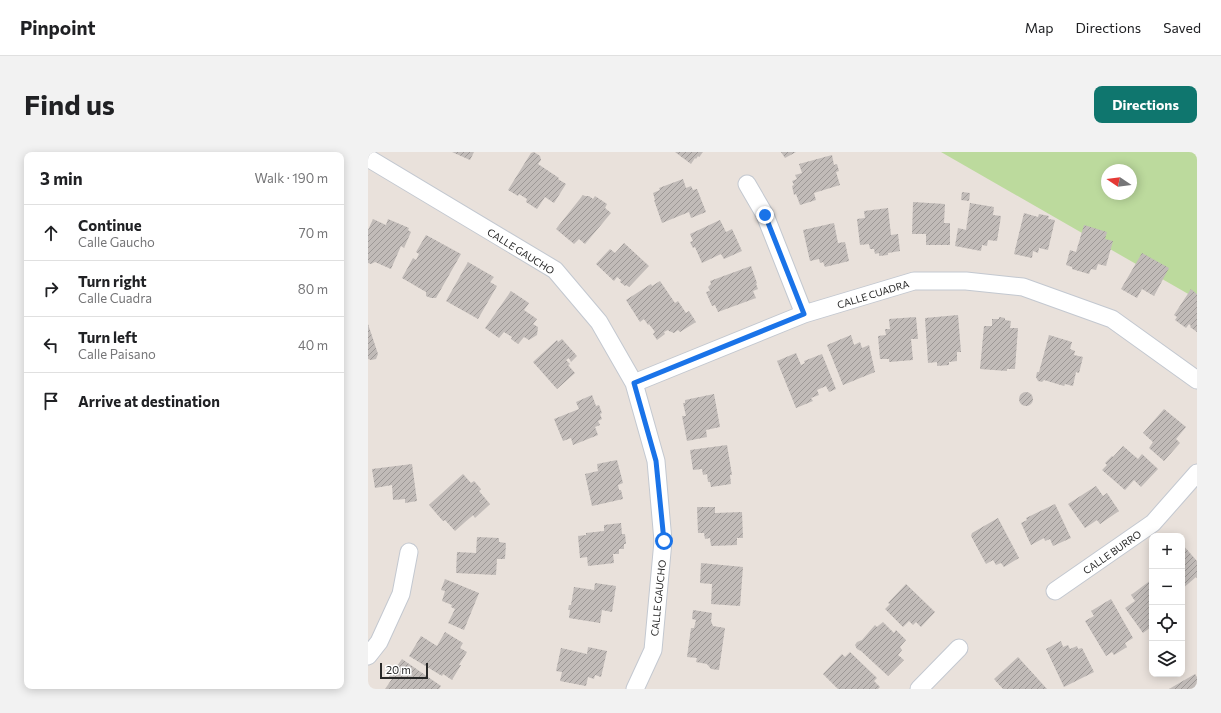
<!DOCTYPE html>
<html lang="en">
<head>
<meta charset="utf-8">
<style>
	body { margin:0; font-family:Commissioner,sans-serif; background:#f2f2f2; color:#202124 }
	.controls { position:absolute; right:12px; bottom:12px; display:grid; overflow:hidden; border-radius:8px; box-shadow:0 2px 10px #0003 }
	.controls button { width:36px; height:36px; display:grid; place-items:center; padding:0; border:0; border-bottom:1px solid #e0e0e0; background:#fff; color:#202124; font:20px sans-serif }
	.compass { position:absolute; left:733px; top:12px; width:36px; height:36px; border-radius:50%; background:#fff; box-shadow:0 2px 10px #0003; rotate:283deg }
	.scale { position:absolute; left:12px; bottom:10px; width:48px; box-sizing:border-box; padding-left:4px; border:2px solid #282828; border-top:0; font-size:11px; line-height:14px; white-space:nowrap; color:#282828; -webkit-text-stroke:3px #fff; paint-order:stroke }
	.stop { position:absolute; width:12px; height:12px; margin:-9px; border:3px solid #1a73e8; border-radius:50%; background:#fff }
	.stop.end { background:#1a73e8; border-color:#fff; box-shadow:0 1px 4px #0008 }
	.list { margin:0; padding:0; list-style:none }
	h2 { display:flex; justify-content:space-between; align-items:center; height:52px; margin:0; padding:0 16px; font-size:17px }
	h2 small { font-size:13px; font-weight:400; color:#757577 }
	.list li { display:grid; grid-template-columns:26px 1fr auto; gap:12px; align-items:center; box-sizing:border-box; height:56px; padding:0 16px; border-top:1px solid #e0e0e0 }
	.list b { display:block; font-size:15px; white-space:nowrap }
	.list p { margin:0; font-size:13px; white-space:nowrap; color:#757577 }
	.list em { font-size:13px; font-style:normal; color:#757577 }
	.icon { flex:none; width:22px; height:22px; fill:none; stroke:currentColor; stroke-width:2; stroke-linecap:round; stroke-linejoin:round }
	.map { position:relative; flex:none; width:829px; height:537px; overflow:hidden; border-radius:8px }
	header { display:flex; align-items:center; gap:24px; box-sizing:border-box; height:56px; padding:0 20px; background:#fff; border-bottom:1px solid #e0e0e0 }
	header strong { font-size:19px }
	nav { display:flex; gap:22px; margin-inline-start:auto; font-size:14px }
	.intro { display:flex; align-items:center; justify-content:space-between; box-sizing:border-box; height:96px; padding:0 24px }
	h1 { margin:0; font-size:28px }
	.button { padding:10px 18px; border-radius:8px; background:#0f766e; color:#fff; font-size:14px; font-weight:700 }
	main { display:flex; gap:24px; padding:0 24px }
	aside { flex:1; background:#fff; border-radius:8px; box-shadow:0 2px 10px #0003 }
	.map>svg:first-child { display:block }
	.grass { fill:#bcda9d; fill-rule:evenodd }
	.building { fill:url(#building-hatch) }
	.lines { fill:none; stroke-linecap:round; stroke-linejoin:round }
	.street-casing { stroke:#c3c8d0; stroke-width:19 }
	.street { stroke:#fff; stroke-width:17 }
	.route { stroke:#1a73e8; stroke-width:5 }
	.labels { text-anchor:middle; stroke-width:3.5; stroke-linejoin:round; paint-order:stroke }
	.street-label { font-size:10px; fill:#282828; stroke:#fff }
</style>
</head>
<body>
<header>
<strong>Pinpoint</strong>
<nav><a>Map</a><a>Directions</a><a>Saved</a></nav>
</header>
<div class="intro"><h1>Find us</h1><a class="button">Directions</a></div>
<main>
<aside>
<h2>3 min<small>Walk · 190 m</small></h2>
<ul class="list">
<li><svg class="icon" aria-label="ahead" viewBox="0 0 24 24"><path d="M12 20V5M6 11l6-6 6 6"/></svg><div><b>Continue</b><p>Calle Gaucho</p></div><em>70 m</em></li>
<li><svg class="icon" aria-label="right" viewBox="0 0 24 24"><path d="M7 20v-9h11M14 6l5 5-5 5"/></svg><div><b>Turn right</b><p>Calle Cuadra</p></div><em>80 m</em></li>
<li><svg class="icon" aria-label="left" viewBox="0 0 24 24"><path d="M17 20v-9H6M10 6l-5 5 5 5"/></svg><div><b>Turn left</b><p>Calle Paisano</p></div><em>40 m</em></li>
<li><svg class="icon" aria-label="arrive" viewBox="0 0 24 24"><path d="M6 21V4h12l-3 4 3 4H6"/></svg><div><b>Arrive at destination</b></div></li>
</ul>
</aside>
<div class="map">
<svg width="829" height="537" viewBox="0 0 829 537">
	<defs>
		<pattern id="building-hatch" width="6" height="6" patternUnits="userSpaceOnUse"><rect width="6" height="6" fill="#c1bbb8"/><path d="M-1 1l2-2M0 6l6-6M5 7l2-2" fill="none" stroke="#9d9896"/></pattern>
	</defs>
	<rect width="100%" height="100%" fill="#e9e1db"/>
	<path class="grass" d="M573,0H829V147ZM739,18H763V42H739Z"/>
	<path class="building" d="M84,0H106L102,8Z
		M166,0L172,4L173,8L170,12L191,26L190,27L198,32L186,51L177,45L169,57L158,50L159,47L151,42L150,44L140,38L163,1Z
		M307,0H335L331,5L330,4L328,7L327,6L323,12Z
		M413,0H428L417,6Z
		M464,3L466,13L469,12L471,19L468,20L472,33L446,41L448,48L432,53L428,42L426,43L424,34L426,33L424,29L429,27L427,23L434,21L431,12Z
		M315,27L318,36L323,34L325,38L329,37L338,60L323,66L321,60L294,71L286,48H287L285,41L292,38L291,36Z
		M594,40L602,41L601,49L593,48Z
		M215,43L217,44H221L225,47L227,44L239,52L237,56L243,61L217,92L211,87L206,92L188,77Z
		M545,50L577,52L576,71H582V93H558V82H544Z
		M602,51L626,55L625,63L633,64L629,89L620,88L619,94L614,93L613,99L587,94L590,76L598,78Z
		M520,56L523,83L530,82L532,99L520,101V103L511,104V101L507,102L506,97H502L501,92L492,93L489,67L497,66L496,59Z
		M656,61L670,65L671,62L681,64L680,67L687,68L680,98L671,96L670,101L665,99L664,106L646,102Z
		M5,67L18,73L20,67L41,76L40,78L43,80L36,96L33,94L23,117L7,110L3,112L0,111V78Z
		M352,68L358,80L364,77L374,99L356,107L353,102L334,111L327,95L325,96L322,90L325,89L322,82Z
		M466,71L470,91L477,90L481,109L457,115L455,110L452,111L451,107L442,109L435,78Z
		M716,73L739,80L737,87L745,89L738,114L730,112L728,118L723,117L721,122L704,117V115L698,113L702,98L708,100Z
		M58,83L93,102L68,146H63L58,144V140L34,126L45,106L48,108L51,102L48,100Z
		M256,91L281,114L261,135L258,133L257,134L252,130L253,128L249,125L246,129L228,112L242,97L247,101Z
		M774,101L801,116L786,144L774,137L769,146L753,137Z
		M100,110L126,125L122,130L129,134L110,167L78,149Z
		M383,114L389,131L388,132L390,137L385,139L388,146L350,160L347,153L344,154L338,140L342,139L340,135L343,132L342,129Z
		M292,129L307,151L310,149L318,161L321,159L328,170L312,180L310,178L306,181L301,179L300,178L296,180L297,182L289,188L285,182L287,180L281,172L280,173L276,167L272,170L258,148L283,132L284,134Z
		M823,137L829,142V180L822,175L823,174L821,172L818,176L807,168L809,165L806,163Z
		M143,139L161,151L156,158L169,167L165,172L170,175L169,183L161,188L156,185L150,192L143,187L144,185L136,180L131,186L117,176Z
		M590,163L593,200H589V209L581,210V213L569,214V210L560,211L557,166Z
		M548,165L550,187H543L545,208L521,210V207H512L510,184L518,183L517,177H522L521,167Z
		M631,165L637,166V168L643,169L642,176H650L647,217H639V219L612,217L616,174H624V167H631Z
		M0,172L10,202L8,207L3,208L0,207Z
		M483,183L486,193L492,190L494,196L501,193L507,220L475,233L459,193Z
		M681,183L704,190L702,197L707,199L706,203L715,205L711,221L708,220L705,234L697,232L696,234L676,228L674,230L670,229L668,225L669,220H671Z
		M194,187L209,204L203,210L201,206L198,208L202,212L200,213L207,221L189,237L165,210L189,188L190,190Z
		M428,201L433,213L437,211L436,209L454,202L468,237L461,240L458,234L449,238L451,243L443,246L445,249L428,256L409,209Z
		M651 247a7 7 0 1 1 14 0a7 7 0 1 1-14 0Z
		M346,242L352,275L338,278L339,285L319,289L314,264H318L315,251H317V248Z
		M224,243L228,254L231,253L234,261L232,262L234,267L230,269L232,273L227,275L230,283L205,293L203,286L195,289L186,267L211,257L208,250Z
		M796,257L818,275L808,287L812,291L796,309L781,296L785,290L775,281Z
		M359,293L364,323H362L363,332L343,335L342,330H340L339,322L335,323L334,317L325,318L322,298Z
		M755,294L770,307L774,302L790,317L773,335L766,328L757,338L734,318L739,313L737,311L744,304L745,305Z
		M249,308L255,331L250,333L251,338H253L255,347L224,354L217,322L230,319L229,312Z
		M44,312L49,349L37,351V347L25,348L24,333L7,336L4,317Z
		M95,322L103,331L106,329L113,337L111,339L122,352L107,366L105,363L87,379L77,368L75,369L61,353Z
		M728,334L735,344L739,341L751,359L732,372L729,368L717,376L700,352Z
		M687,352L703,386L685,394L682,387L677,389L676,386L663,393L653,371L659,368L658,366Z
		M329,355H347V361L374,360L375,386H369V393L343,394L342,386L337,387L336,381H330Z
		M630,366L651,406L636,415L633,411L628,413L625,408L618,412L603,384L604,381Z
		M253,371L254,382H257L258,392H256V397H251V402H245L246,411L220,414L219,405L212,406L210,384L218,383V381L236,379V373Z
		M109,385L131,386V390L138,391L137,407H129L128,423L88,421L89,400L108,401Z
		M814,392L829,409V426L828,425L814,437Z
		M333,411L375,415L372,454L343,452L344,432L332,431Z
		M77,427L111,441L96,478L80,471L87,457L83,455L84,453L74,449L77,439L73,438Z
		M783,428L784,429V477L783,475L775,481L757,456L767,449L763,443Z
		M227,431L248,434L244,460L234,458L232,471L201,466L202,458H200L201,453H203L206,435L226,438Z
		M538,432L567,460L553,475L548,470L545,473L541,469L535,475L517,457L522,452L520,451Z
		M743,447L765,486L757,491L759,495L746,503L744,500L738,504L717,469L726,464L723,459Z
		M325,458L344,461L343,469L345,474L357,476L351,518L343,517L339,512L328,510L329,506L319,505L323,476H326L328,468L324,467Z
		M515,470L526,481L528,478L538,488L532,495L534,498L530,503L536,508L520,524L493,499L489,497L487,493L489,490L494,488L507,473L509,475Z
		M77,480L95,491L92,496L99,500L91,513H93L84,528L75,522L74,524L41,504L53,484L69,494Z
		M693,489L695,495L700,493L702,497L709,494L710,497L714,496L726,520L696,535L678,497Z
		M220,495L239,499L233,525L227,523L226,527L220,525L218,534L192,529L194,520L188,519L193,496L219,502Z
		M482,500L509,526L506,529L512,535L510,537H470L455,522L474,502L477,505Z
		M650,505L679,537H635L626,527Z
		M34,507L73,534L71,537H17L24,527L21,525Z
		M827,522L829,525V537H801Z"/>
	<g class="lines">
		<defs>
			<path id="street" d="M0,6L187,118L231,170L266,231L288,309L295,389L285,498L267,537
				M379,32L397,63L436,162
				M266,231L436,162L546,129H598L655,135L744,167L829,228
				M687,439L785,371L829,321
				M0,504L11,490L33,442L41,400
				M551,537L591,496"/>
		</defs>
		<use href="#street" class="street-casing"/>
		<use href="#street" class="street"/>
	</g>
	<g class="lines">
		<path class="route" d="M296,389L288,309L266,231L436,162L397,63"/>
	</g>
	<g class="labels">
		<g class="street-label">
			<text transform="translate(153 99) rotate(32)" y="4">CALLE GAUCHO</text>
			<text transform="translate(505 142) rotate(-17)" y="4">CALLE CUADRA</text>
			<text transform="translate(744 400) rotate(-35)" y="4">CALLE BURRO</text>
			<text transform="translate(290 446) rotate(-84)" y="4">CALLE GAUCHO</text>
		</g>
	</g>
</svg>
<div class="controls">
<button>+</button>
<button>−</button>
<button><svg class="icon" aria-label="locate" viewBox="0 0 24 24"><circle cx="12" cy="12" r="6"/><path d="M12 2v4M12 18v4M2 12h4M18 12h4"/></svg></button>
<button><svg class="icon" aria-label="layers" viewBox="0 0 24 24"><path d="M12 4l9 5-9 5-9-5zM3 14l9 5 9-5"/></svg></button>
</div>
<svg class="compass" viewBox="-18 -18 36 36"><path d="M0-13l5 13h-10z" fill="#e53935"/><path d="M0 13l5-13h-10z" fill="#757577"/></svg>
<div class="scale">20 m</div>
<div class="stop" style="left:296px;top:389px"></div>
<div class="stop end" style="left:397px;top:63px"></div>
</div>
</main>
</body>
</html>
